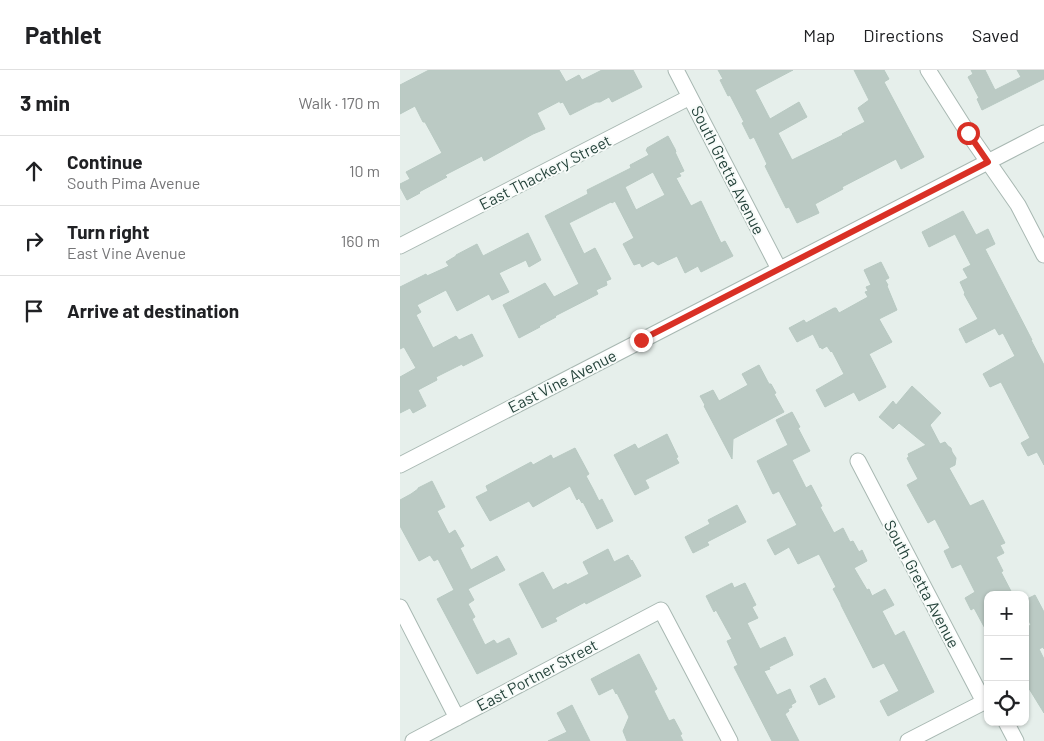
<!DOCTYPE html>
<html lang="en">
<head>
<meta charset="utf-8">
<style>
	body { margin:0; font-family:Barlow,sans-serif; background:#f6f6f6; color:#202124 }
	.controls { position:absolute; right:15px; bottom:15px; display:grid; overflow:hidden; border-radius:10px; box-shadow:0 1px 4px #0004 }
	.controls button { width:45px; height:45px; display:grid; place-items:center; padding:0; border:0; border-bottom:1px solid #e0e0e0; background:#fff; color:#202124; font:25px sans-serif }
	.stop { position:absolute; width:15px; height:15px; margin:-11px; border:4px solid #d93025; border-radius:50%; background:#fff }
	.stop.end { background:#d93025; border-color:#fff; box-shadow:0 1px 5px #0008 }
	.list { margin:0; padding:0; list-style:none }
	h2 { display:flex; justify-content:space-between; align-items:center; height:65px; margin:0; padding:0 20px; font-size:21px }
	h2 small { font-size:16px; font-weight:400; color:#757577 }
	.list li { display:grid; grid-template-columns:32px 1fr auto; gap:15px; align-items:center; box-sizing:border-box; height:70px; padding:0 20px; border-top:1px solid #e0e0e0 }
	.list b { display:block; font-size:19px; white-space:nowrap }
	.list p { margin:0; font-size:16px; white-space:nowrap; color:#757577 }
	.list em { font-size:16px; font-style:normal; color:#757577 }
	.icon { flex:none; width:28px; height:28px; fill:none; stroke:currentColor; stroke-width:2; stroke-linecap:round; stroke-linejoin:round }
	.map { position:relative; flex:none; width:644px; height:671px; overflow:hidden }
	header { display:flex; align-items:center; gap:30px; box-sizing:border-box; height:70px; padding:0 25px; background:#fff; border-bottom:1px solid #e0e0e0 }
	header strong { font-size:24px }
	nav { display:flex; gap:28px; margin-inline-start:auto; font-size:18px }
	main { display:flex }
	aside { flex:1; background:#fff }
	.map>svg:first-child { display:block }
	.building { fill:#bbcac4; stroke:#b8c9c2; fill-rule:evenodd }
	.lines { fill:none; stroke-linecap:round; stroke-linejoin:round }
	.minor-casing { stroke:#a8b8b2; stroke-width:17 }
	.minor { stroke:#fff; stroke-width:15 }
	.route { stroke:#d93025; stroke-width:6 }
	.labels { text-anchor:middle; stroke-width:4; stroke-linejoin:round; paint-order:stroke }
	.street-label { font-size:16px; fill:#24423a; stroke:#f7fbf9 }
</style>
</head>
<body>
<header>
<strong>Pathlet</strong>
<nav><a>Map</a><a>Directions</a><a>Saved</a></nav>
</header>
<main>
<aside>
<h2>3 min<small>Walk · 170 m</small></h2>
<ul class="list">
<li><svg class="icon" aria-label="ahead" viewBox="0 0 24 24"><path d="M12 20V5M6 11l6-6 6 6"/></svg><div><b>Continue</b><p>South Pima Avenue</p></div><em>10 m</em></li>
<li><svg class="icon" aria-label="right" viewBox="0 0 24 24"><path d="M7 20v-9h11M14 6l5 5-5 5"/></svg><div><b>Turn right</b><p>East Vine Avenue</p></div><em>160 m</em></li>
<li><svg class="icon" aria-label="arrive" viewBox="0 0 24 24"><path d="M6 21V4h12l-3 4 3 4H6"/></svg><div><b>Arrive at destination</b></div></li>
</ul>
</aside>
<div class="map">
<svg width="644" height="671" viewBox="0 0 644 671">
	<rect width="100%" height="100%" fill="#e6efeb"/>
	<path class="building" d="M29,0H159L166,12L179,5L182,10L202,0H233L242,17L212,32L209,27L200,32H196L170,45L163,32L160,33V31L137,43L145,59L133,64L84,91L82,86L45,105L47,107L19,122L20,123L7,130L0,117V114L10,109L6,102L42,83L25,52H23L15,36L0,44V15Z
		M318,0H393L355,20L370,49L399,32L407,47L378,63L392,90L443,65L442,64L465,52L458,38L469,30L454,0H484L489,9L484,12L524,87L501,99L496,89L442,117L443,119L415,134L419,143L397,153L389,137L386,138L365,96L367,94L354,67L350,69L342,53L344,52L331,27L330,25L328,26L320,10L323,9Z
		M571,0H585L595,20L621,7L617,0H644V9L582,40L577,29L579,28L568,7L573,4Z
		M268,66L275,79L276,82H275L284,101L279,103L281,106L276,108L291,136L301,131L321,173L325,171L333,186L301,202L298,196L285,203L277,186L258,195L253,191L242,197L240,193L234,195L223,174L234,168L215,131L212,133L211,132L169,153L184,184L195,178L211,209L206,211L207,215L196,220L198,224L155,246L156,247L139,256L140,257L119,268L103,235L145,213L154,227L179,214L145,146L188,124L187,120L231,98L230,95L249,85L246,80L247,79V78ZM253,102L265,125L236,140L225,117Z
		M563,141L576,165L588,159L595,174L585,179L632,270H631L644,295V395L637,382L628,386L621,373L630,368L601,312L590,317L583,304L615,286L603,263L599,265L595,258L566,273L559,259L578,249L564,224L565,223L560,212L568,208L563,199L571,195L555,164L529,177L522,162Z
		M128,163L141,190L129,197L126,190L99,203L109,222L92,230L89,224L57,241L46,220L17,235L21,242L16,245L33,278L56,266L59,270L72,264L83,286L63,296L62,294L36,307L37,310L18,320L26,336L13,343L10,338L0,343V307L16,298L4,277L0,279V217L26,204L27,206L49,196L46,192L56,186V185L77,174L83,186Z
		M481,192L489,208L485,210L488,215L487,216L497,240L479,249L492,272L469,284L486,317L459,331L454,322L425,337L416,320L444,304L432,281L431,282L427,276L422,279L421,277L420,278L413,264L397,272L389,258L404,250L406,253L434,238H436L439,243L468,227L465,222L468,221L466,217L471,215L464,200Z
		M359,295L369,314H371L376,323L374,324L384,342L333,369L332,389L304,336L305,335L300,326L313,320L319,331L348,315L342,304Z
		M512,316L541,343L530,355L540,374L545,372L548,376L551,378L552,382L556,388L555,395L549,398L570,436L583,430L605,473L600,475L604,483L596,487L603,501L601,502L613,525H588V564L574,538L571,540L565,528L575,522L561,494L552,498L544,481L550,478L535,449L528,453L507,415L518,409L510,394L507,388L509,387L508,384L526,375L499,353L493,359L479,347L493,331L496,335Z
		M392,342L400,357L398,358L410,381L392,390L406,418L411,415L422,436L420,437L434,463L443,458L450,472L453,471L459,482L462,480L467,491L454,498L467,520L469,519L472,526L485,519L494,535L482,541L495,566L504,561L534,622L488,646L480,631L499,621L484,593L473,598L441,535V534L433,519L436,517L419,484L398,494L389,477L375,485L367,470L397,455L379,421L373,424L357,391L388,375L376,350Z
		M267,364L278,387L276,388L279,393L245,410L249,418L235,425L214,385L235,374L238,379Z
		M175,378L189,404L186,406L193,419L199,431L202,429L213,451L197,459L183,432L182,433L179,428L177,430L170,416L133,437L129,431L90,451L76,427L88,421L86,416L131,392L133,395L151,385L153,389Z
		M32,411L45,437L37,441L49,464L55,460L64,476L60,478L71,500L97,486L105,500L68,519L74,530L68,534L75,547L72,549L85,575L94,570L97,574L109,568L117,584L77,604L37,529L54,520L38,489L34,491L30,485L19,491L0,456V430L11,424L18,419V418Z
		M337,435L346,452L307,472L309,475L293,483L285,467L310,454L308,450Z
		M208,479L214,492L228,485L231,491L232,490L241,506L186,534L185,532L155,548L157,551L142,558L119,514L143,502L153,520L166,513L167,515L189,504L183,492Z
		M332,513L334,518L345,513L356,535L352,537L358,548L347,553L360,579L385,567L392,582L393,585L369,597L370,599L364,601L377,625L390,619L396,632L391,635L392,637L388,639L389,641L385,644L399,671H372L334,597L338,595L327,571L332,569L316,540L314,542L306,526Z
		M635,525L644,542V579L643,577L639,579L644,589V643L625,612V554L627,557L631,555L625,543V530Z
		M239,584L257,619L254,621L269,651L274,649L282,664L280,665L283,671H227L223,661L229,647L217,623L216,624L213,618L199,625L191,609Z
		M425,608L435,627L419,635L410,616Z
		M172,635L190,671H148L167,662L157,643Z"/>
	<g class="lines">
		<defs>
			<path id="minor" d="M276,0L379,199
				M528,0L568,63L618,135L644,185
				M0,176L290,27
				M458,391L584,632L588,634
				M0,395L644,63
				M0,537L57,648
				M606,652L616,671
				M13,671L261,540L330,671
				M508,671L584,632"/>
		</defs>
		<use href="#minor" class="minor-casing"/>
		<use href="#minor" class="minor"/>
	</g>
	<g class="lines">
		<path class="route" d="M241,270L588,92L568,63"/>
	</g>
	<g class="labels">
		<g class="street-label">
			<text transform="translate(328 100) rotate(63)" y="6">South Gretta Avenue</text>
			<text transform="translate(145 102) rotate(-27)" y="6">East Thackery Street</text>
			<text transform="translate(162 311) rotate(-27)" y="6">East Vine Avenue</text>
			<text transform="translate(522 514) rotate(62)" y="6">South Gretta Avenue</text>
			<text transform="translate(137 605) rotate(-28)" y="6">East Portner Street</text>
		</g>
	</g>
</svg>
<div class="controls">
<button>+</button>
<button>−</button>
<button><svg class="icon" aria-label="locate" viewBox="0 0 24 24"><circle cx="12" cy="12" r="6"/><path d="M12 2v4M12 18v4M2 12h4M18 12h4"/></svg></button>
</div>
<div class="stop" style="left:568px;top:63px"></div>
<div class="stop end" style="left:241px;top:270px"></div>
</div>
</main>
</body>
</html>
